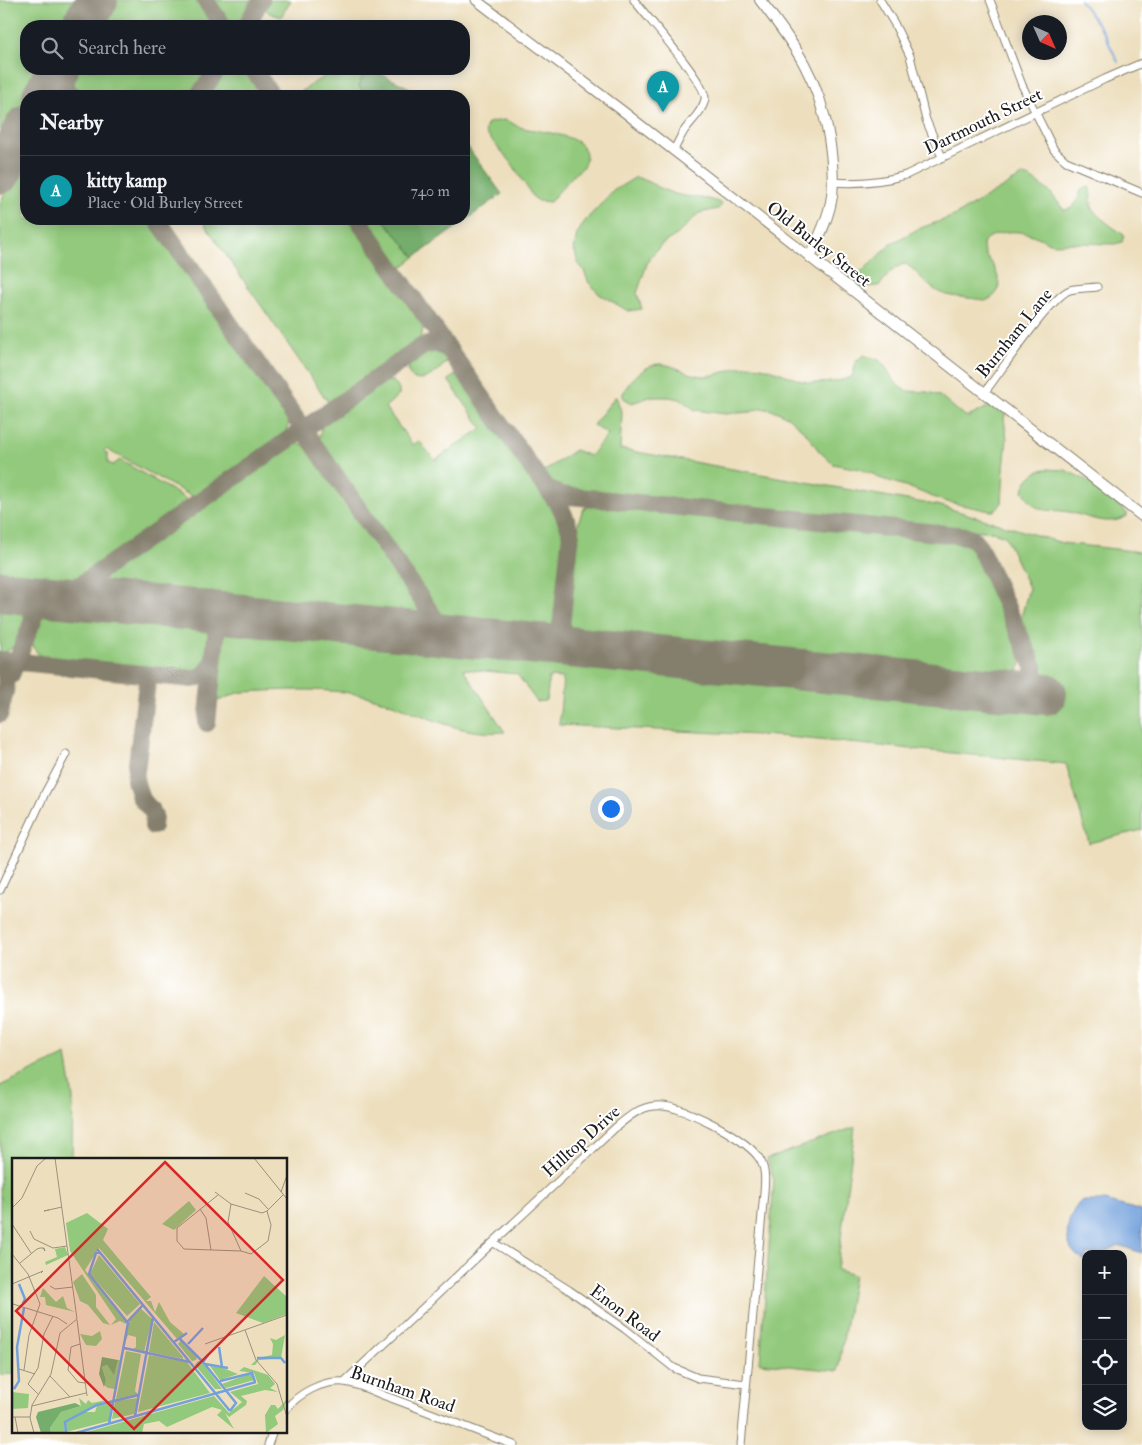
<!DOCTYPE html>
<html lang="en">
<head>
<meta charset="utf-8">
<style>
	body { margin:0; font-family:"IM FELL Double Pica",serif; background:#20242c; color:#f1f3f6 }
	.controls { position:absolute; right:15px; bottom:15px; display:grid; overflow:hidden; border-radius:10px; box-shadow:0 2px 12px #0003 }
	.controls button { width:45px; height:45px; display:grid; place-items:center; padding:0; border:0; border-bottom:1px solid #363941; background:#171b24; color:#f1f3f6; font:25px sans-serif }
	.compass { position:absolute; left:1022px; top:15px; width:45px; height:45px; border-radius:50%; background:#171b24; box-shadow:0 2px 12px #0003; rotate:135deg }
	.you { position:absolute; left:610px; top:808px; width:18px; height:18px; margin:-12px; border:4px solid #fff; border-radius:50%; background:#1a73e8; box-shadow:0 0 0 8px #1a73e833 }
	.badge { display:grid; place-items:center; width:32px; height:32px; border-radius:50%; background:#2563eb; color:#fff; font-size:16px; font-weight:700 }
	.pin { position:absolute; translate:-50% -41px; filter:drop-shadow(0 1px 2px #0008) }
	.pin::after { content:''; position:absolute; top:26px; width:18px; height:15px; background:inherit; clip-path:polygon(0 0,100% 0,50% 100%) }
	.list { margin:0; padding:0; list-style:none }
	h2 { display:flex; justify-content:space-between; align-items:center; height:65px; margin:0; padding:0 20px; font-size:21px }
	h2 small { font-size:16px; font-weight:400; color:#9ea1a6 }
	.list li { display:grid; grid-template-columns:32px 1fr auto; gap:15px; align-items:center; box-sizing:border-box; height:70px; padding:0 20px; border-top:1px solid #363941 }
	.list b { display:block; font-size:19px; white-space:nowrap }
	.list p { margin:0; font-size:16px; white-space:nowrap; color:#9ea1a6 }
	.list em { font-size:16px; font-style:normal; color:#9ea1a6 }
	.icon { flex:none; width:28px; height:28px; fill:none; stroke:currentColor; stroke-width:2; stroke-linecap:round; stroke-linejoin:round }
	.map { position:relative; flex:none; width:1142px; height:1445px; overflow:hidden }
	.search { position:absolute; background:#171b24; box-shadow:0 2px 12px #0003; left:20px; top:20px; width:450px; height:55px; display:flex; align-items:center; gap:12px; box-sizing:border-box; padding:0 18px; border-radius:20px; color:#9ea1a6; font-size:19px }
	.panel { position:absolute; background:#171b24; box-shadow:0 2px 12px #0003; left:20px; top:90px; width:450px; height:135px; border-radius:20px }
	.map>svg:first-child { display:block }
	.green { fill:#92c97c; stroke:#57724c }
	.forest { fill:#75ad6c; stroke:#486444 }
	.water { fill:#73a1dc; stroke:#485e7c }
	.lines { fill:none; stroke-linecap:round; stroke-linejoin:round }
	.stream { stroke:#73a1dc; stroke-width:2 }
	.taxiway { stroke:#847e6d; stroke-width:18 }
	.runway { stroke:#847e6d; stroke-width:42 }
	.minor-casing { stroke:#847e6d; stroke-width:9 }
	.tertiary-casing { stroke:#847e6d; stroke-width:11 }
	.secondary-casing { stroke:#847e6d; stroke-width:12 }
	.minor { stroke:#fff; stroke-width:7 }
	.tertiary { stroke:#fff; stroke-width:9 }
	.secondary { stroke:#fff; stroke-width:10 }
	.labels { text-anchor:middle; stroke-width:4; stroke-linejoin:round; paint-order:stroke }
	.street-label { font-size:18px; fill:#1c1c1c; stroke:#fff }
	.inset-river { fill:none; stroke:#73a1dc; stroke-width:2.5 }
	.inset-road { fill:none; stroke:#99917d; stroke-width:1 }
	.view { fill:#d62828; fill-opacity:0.15; stroke:#d62828; stroke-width:2.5 }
	.inset-edge { fill:none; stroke:#1c1c1c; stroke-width:2.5 }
</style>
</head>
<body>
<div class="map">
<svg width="1142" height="1445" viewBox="0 0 1142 1445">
	<rect width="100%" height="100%" fill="#fff"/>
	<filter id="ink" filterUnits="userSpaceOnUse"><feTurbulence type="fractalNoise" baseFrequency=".02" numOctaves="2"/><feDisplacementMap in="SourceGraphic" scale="10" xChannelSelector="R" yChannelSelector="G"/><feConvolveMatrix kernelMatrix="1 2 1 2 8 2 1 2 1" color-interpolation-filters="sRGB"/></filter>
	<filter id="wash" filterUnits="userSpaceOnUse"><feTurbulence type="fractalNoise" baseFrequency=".0096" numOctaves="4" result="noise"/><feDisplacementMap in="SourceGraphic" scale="20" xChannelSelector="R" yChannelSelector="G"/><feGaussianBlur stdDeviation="1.12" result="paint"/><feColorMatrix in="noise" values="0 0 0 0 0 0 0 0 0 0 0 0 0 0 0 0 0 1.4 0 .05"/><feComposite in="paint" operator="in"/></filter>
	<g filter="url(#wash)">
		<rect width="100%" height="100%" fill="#eddfbe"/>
		<path class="green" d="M0,0H80L65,26H26V69H41L0,142Z
			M113,0H199L217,26H98Z
			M213,0H256L247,16L237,25L228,21Z
			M269,0H291L281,17L269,13L265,7Z
			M75,69H211L191,96H79C72,86 68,80 75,69Z
			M224,69H246L265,96H204Z
			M355,70L359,71L363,75L359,86L366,96H294L326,75H341Z
			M502,120C509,120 514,125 520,127C538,133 598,133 584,165C583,168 579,170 576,173C566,182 559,192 550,202L539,201L533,197L511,162L486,134L485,130L488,123Z
			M26,155V219H151L286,413C291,422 288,430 281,436L193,497L106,449L104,451L108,455V463L113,465L120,460L185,498L186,501L77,578L70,582L61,583L0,577V202Z
			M1022,176L1029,177L1050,192L1064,210C1077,209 1077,198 1082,189L1089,187C1092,193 1090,200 1092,207C1095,216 1116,229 1124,235L1122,242L1115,244C1101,244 1087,243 1073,243C1066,243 1057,245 1050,243C1046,242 1043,239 1040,238C1023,231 1009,229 992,236C974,244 988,257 994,267C1001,282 1002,295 985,301C969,296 949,299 935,290C924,283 917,271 906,264C894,265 886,278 879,286L860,287L853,282L856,277L892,243L918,229L954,216Z
			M636,177C650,181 661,190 675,194C690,198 707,197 721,203V206L718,209L699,213L678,234L662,244L655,252L648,261L637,293L642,309L628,311L599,294L589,283L583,269L578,263L574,249L577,234L585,221L613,191Z
			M201,219H351L424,324L421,337L328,402Z
			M366,219H383L415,257L401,268Z
			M433,349C440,350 445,353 448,359L447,362C437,372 416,391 408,371C410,360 422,353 433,349Z
			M864,355C868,357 874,357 879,360C885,364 893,382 901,388C910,394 922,390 932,393C947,397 955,412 968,417L996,403L1006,411L1004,419L1007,439L1004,469L1002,503L994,511H990L943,501L908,487L879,478L873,474L859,469L833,464L819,451L806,433L789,418L776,411L761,408L751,412L725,414L695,410L680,399L669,397H650L632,403L622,397C625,383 646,363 661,364C675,365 688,375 702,376C718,377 734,366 751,366C770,366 785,376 802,381C817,385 837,382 852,377L856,361Z
			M458,375L461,377L553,509L560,522L563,540L555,619L550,627L543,630L449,621L443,619L319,439L322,425L382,382L393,381C398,385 400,389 399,395L385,407L413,445L419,441L435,460L482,428L448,380L454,376Z
			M616,396L622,414L620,449L941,506L1062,543L1142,552V830L1089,843L1066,764L777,736L559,725L563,678L549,677L547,698L545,701L537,702L517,674L463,669L505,732C454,737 417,709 370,697C329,687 286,690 244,692L237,693L216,702L221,640L226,633L237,629L1045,708L1046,679L1020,621L1029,588L1005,536L993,532L560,490L553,485L543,472L575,450L590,456L608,434L593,425Z
			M300,444L309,446L313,450L422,608C424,613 421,616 417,618L110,587L106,585L105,578L108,574L292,445Z
			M1046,469L1065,470L1093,483L1127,513V516C1107,529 1083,513 1062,511C1054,510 1043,512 1035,506C1031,503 1027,496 1023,491C1024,480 1036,470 1046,469Z
			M592,504L965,541L972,547L1022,656C1022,665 1018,673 1009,676L578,634L570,626L569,618L579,520L583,509Z
			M0,605C13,607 23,609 26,623C20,641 18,647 0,654Z
			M49,611L197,625L202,627L209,635C208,653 210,668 188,673L43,659C41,656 37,653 35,650C28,637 38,618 49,611Z
			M66,1055L73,1098L72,1159H14V1374L0,1375V1086Z
			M855,1127L837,1270L854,1275L838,1371L760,1363L774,1180L767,1159Z"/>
		<path class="forest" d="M354,69H370L427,96H366L359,86L363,74Z
			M464,142L502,194L415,257L383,219H464Z"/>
		<path class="water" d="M1081,1201H1105L1142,1211V1253L1121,1246L1115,1247L1102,1254H1086V1261C1060,1251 1064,1218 1081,1201Z"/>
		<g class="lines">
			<path class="stream" d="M1080,0L1104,33L1118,62"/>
			<path class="taxiway" d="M205,0L223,26
				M246,26L261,0
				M59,69L61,81L72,96
				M253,69L272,96
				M44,93C52,87 59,85 67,90
				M198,96L218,69
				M157,219L447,636
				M358,219L540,480L546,487L560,495L967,536L973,539L979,546L1034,667V681L1019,691
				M547,489L561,508L571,532L559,646
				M92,576C85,588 91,596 102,601
				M17,593C29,600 34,607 33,621
				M55,597L70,592L423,346L436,343L448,349
				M205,612L214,618L217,627
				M0,660L193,679L205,674L213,663
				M11,675L37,610L43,603L58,597
				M148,675L135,779L140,797L152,811L154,816L153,826
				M0,714C2,697 13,679 0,665
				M207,723L217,627L220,620L230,614"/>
			<path class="runway" d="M82,26L97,0
				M43,96L58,69
				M0,173L26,126
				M0,591L1046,694"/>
		</g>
	</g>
	<g filter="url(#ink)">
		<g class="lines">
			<defs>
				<path id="minor" d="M634,0C645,15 708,85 705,99C703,111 691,121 684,131C680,137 677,145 673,151
					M880,0L894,23L910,56L926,120L942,157
					M990,0L1022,85L1054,150L1066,161L1142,193
					M832,182C857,184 881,182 906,175L1105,79L1142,63
					M984,393C999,374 1051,296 1070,290C1079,288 1089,288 1097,287
					M0,890L45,793L66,754
					M494,1243L569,1290L625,1329L674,1368L698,1378L746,1384
					M344,1382L615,1128C627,1118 639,1107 655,1106C680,1103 746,1138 759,1158C766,1168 765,1181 764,1192L741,1445
					M286,1409C299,1393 323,1380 344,1382C360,1384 376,1393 391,1398C432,1413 473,1430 514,1445
					M268,1445L273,1431"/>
				<path id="tertiary" d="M476,0L624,112L810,257"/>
				<path id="secondary" d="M760,0C796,46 819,79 829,138C832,157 834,177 832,196C829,217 819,237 810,257L1142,516"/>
			</defs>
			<use href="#minor" class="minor-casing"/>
			<use href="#tertiary" class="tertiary-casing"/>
			<use href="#secondary" class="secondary-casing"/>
			<use href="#minor" class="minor"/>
			<use href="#tertiary" class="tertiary"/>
			<use href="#secondary" class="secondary"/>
		</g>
	</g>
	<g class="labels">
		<g class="street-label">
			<text transform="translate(983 121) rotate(-26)" y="6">Dartmouth Street</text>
			<text transform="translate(819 244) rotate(38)" y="6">Old Burley Street</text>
			<text transform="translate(1014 333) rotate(-51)" y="6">Burnham Lane</text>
			<text transform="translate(581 1141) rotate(-42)" y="6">Hilltop Drive</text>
			<text transform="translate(625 1313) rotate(37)" y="6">Enon Road</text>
			<text transform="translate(403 1389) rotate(19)" y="6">Burnham Road</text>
		</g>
	</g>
	<g transform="translate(12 1158)">
		<rect width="275" height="275" fill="#eddfbe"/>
		<path d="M177,43L184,52L162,72L150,66ZM75,55L96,71L91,82L139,139L134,143H139L143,154L147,144L158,164L172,176L166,182L87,90L73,112L115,163L114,166L108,163L99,167L104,161L58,93L54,65ZM53,89L56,97L34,107L33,104L45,99L43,91ZM87,97L128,146L115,158L78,116ZM70,116L84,137V149L98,167L91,165L76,147L68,143L61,124ZM252,118L275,139V156L251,165L224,155ZM31,130L44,144L51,138L55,150L63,154L34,147L33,139H28ZM128,150L140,161L132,194L121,191L124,189V179L116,177L113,185L118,159ZM142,164L171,199V201L137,194ZM88,173L90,181L84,188L74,187L68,176L80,178ZM273,177L269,200L247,202L243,207H239L246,200L260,197L261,186L258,180L264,182ZM169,182L185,199L184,202L180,203L166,186ZM114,193L129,196L123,233L127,237L104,241ZM137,197L175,204L198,235L126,254ZM106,202H108L103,231L96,230L92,227L94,222L90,209L95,207L102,216ZM186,203L190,204L210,231H203L183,207ZM198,208L211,210L226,216L208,222ZM232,209L256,217L263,226L258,230L266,234L253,232L229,238L235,243L234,247L217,259L213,255L222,271L205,257L210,252L200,249L155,269L147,263L132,266L130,275H72L202,238L217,255L230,244L218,234L246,226L242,215L227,213ZM237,216L242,218V222L214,230L210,226ZM0,234L17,236L16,250L0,251ZM67,240L74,246L76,242L80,245L95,242L52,264L53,275H39L38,270L49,254L69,248ZM126,240L122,256L100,261L103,243ZM275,241L271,252L263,258L266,266L254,275L253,257L259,247H263L266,251ZM100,245L97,263L54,274L53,265L73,254H83L85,248Z" fill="#92c97c"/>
		<path d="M90,199L106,202L102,217L95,207L90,209L94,222L92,229L87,216ZM63,245L69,248L49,254L38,270L39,275H29L24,259L26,254Z" fill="#75ad6c"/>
		<path class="inset-river" d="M85,91L218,253M88,94L84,95L77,116L116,165L97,266M7,126L13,141L11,145M116,163L131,147M168,181L190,203M162,184L175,175M176,186L191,170M207,189L210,209M112,190L178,204M196,197L191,204L224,245L218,253M245,200H269L273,205M193,206L216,210M208,223L240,215L243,224M2,231L7,223L5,189L12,150M123,258L141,159M54,275L53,264L85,247L127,237M64,275L244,224"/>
		<path class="inset-road" d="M242,0L275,41M203,34L219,46L250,55L255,53M269,34L275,17M233,35L247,41L256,51M206,37L165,70V83L172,91L229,93M219,46L216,64L229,93L239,96L256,83L259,67L255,53L271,37M0,50L10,40L25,8L34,0M188,51L194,60L199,92M37,52L32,53L50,49M0,66L19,95M18,73L22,81L41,90L55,88M0,96L16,116L28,146L17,177L12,212M8,105L25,91L28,90H32L33,93L31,90M0,126L31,113L29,115M38,128L43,131L61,129M0,142V164M1,146L46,160L55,166M65,162L75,238M233,172L244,202L265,226L275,259M68,186L59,189L56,212L66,224L73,225M193,186L275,157M7,211L23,216M38,218L58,239M26,236L16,226L26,210L32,176L41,158M20,248L74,235M0,259H18M3,259L6,275M22,275L18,260L20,247L39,216L48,175L65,161L43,0"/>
		<path class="view" d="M153,4L271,122L122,271L4,153Z"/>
		<rect width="275" height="275" class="inset-edge"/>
	</g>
</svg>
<div class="controls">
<button>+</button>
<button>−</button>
<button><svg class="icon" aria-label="locate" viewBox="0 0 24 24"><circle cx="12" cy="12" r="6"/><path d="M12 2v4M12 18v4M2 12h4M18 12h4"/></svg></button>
<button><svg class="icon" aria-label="layers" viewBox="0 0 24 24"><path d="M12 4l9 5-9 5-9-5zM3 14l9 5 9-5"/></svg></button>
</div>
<svg class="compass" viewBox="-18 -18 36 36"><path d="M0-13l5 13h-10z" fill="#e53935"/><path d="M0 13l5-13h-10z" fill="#9ea1a6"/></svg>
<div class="you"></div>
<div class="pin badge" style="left:663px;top:112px;background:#0f9aa8">A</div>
<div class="search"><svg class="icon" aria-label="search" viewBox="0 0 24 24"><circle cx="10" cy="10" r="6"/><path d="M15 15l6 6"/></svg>Search here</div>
<section class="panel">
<h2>Nearby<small></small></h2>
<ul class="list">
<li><span class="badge" style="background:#0f9aa8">A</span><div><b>kitty kamp</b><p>Place · Old Burley Street</p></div><em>740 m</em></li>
</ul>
</section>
</div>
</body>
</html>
